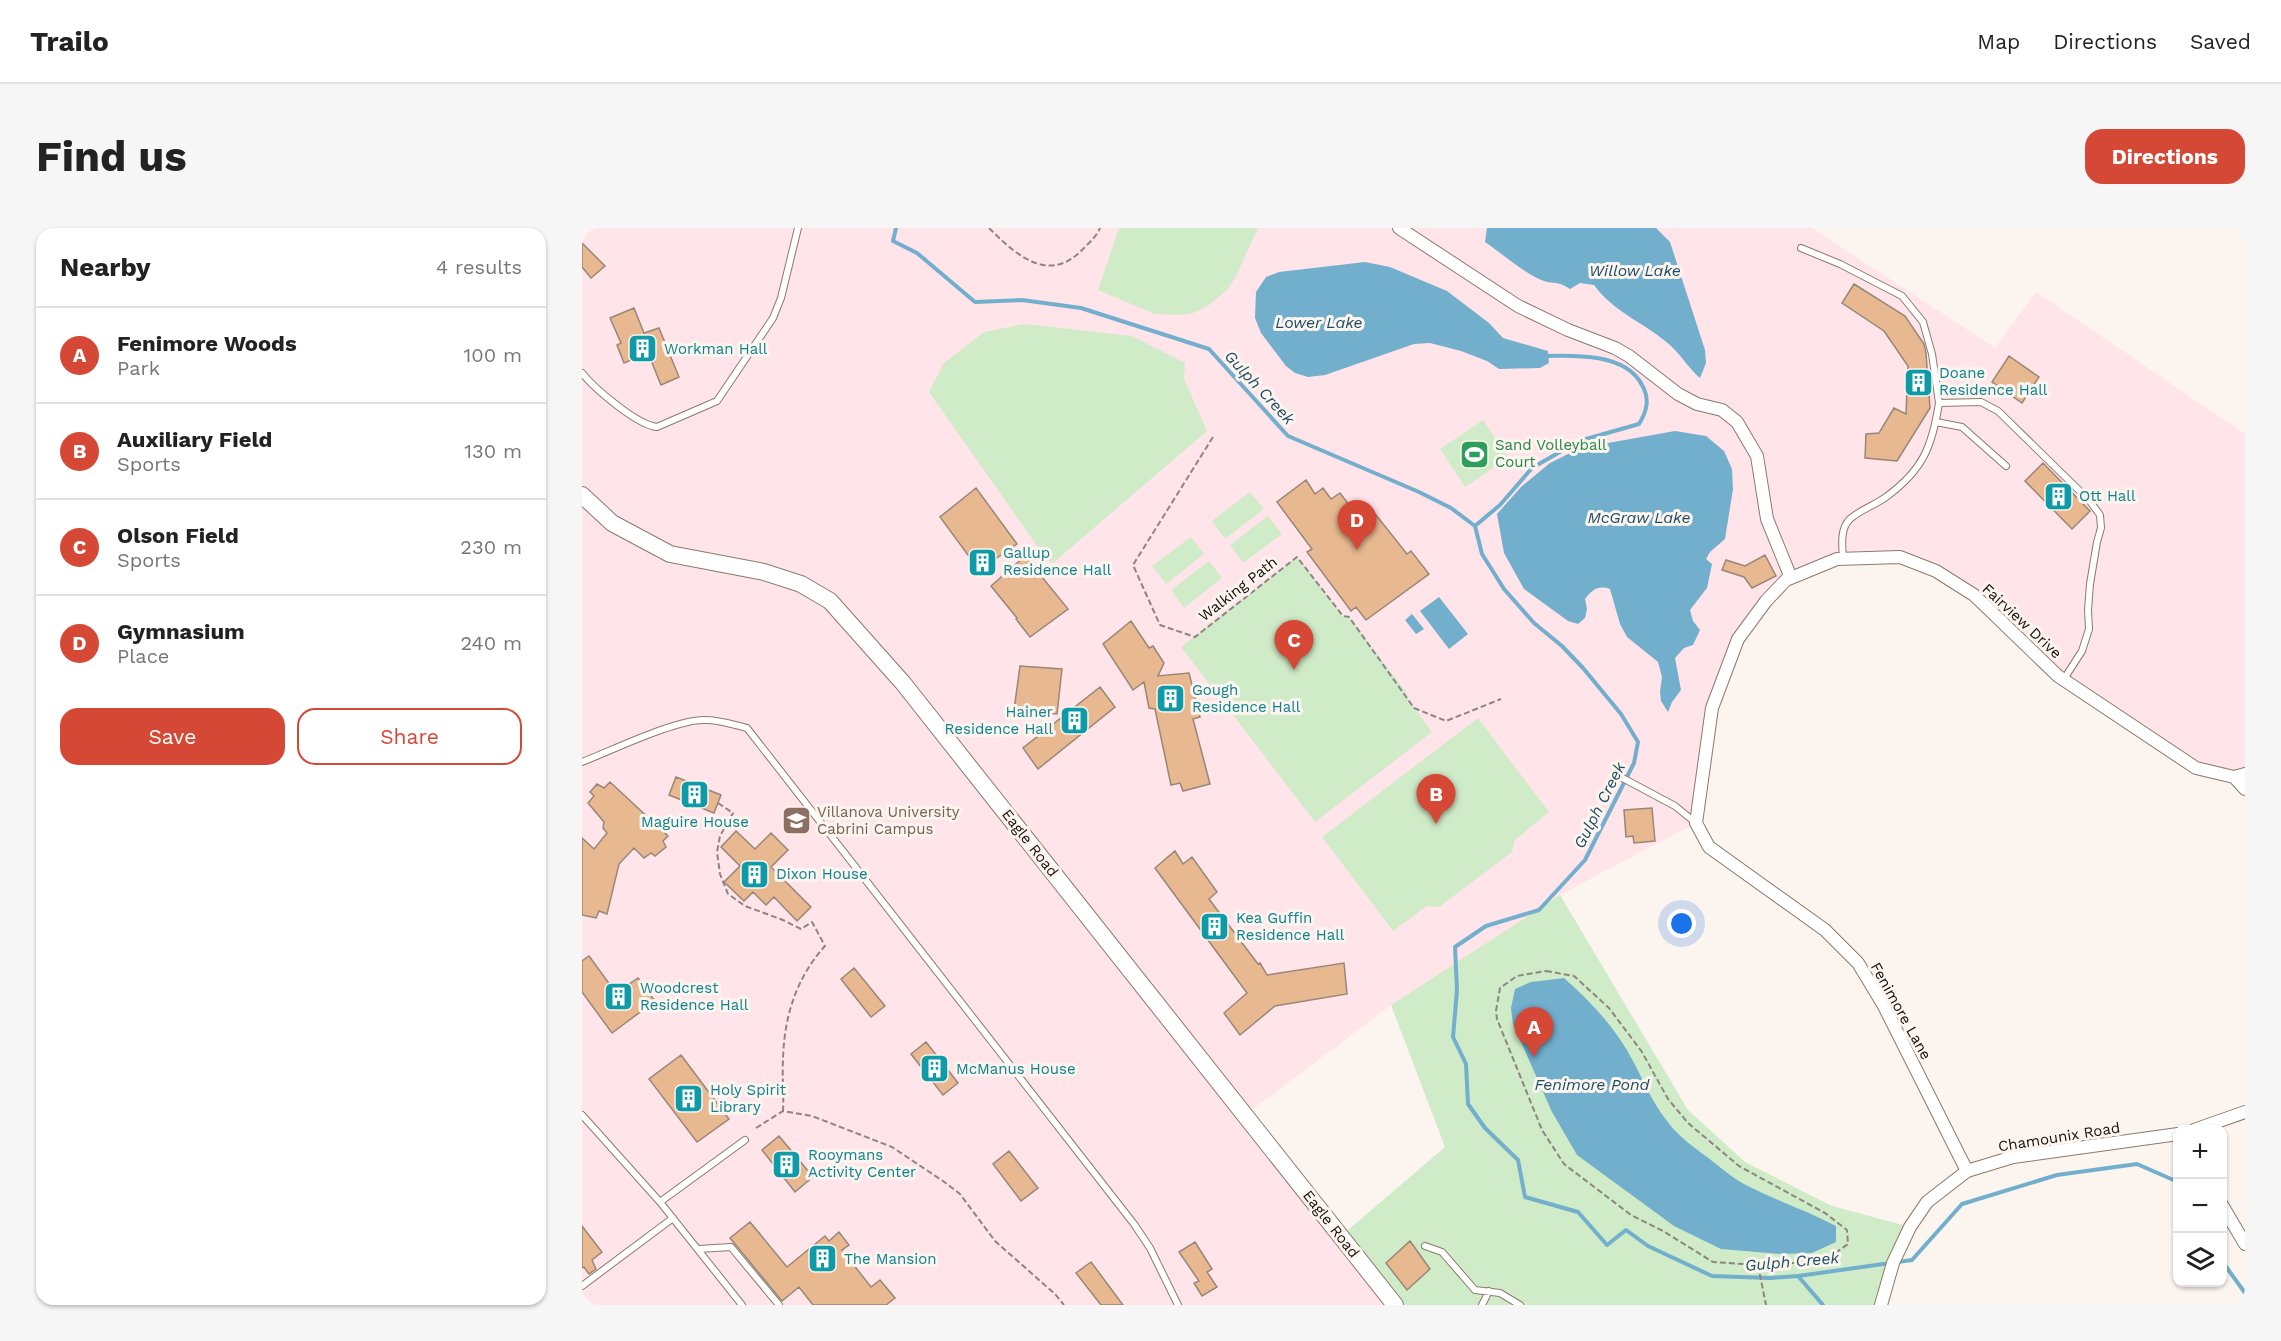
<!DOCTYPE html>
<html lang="en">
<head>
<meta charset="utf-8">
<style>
	body { margin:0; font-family:"Work Sans",sans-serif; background:#f6f6f6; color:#222 }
	.controls { position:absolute; right:18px; bottom:18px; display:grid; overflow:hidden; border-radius:12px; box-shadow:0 2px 4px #0004 }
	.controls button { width:54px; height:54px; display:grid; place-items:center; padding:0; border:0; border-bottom:2px solid #e0e0e0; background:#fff; color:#222; font:30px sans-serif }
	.you { position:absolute; left:1100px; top:696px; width:21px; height:21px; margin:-15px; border:4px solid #fff; border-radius:50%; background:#1a73e8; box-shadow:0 0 0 9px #1a73e833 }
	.badge { display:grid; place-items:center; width:39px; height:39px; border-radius:50%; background:#d54836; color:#fff; font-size:20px; font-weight:700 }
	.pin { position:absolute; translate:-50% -50px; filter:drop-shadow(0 2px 3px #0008) }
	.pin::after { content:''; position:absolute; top:32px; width:21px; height:18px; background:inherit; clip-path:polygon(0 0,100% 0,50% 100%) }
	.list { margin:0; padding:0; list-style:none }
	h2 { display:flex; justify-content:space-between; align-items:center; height:78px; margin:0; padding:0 24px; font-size:26px }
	h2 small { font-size:20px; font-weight:400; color:#767676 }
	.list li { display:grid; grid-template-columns:39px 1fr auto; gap:18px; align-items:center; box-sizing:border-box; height:96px; padding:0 24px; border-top:2px solid #e0e0e0 }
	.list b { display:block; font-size:22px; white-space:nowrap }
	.list p { margin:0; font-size:20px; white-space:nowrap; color:#767676 }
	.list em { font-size:20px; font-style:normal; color:#767676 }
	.actions { display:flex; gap:12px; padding:18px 24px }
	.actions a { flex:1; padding:14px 0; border:2px solid #d54836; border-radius:18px; text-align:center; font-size:21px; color:#d54836 }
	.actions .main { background:#d54836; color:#fff }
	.icon { flex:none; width:33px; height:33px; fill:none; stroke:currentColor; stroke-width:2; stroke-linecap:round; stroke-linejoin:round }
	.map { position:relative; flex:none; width:1663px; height:1077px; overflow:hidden; border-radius:18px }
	header { display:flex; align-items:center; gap:36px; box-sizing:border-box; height:84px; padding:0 30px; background:#fff; border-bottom:2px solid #e0e0e0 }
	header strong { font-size:28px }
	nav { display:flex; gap:33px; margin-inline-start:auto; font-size:21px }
	.intro { display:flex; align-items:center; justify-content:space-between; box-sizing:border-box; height:144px; padding:0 36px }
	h1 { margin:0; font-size:42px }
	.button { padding:15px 27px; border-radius:18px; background:#d54836; color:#fff; font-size:21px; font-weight:700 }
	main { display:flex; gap:36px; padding:0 36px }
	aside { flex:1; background:#fff; border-radius:18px; box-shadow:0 2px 4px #0004 }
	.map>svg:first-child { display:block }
	.education { fill:#ffe4e9 }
	.green { fill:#d0ebc8 }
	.water { fill:#72afcd }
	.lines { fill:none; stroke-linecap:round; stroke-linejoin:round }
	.stream { stroke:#72afcd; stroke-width:4 }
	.building { fill:#e8b990; stroke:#988778; stroke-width:1.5 }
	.service-casing { stroke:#8b7a6b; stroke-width:8 }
	.minor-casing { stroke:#8b7a6b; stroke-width:14 }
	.tertiary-casing { stroke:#8b7a6b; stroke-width:18 }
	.path { stroke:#8d8680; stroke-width:2; stroke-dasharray:6 3; stroke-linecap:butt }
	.service { stroke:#fff; stroke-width:6 }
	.minor { stroke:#fff; stroke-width:12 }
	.tertiary { stroke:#fff; stroke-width:16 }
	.labels { text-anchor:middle; stroke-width:6; stroke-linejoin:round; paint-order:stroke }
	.culture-label { font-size:15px; fill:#0d838f; stroke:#fcf4ee; text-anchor:start }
	.leisure-label { font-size:15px; fill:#27864d; stroke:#fcf4ee; text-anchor:start }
	.street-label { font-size:15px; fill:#16100a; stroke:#fcf4ee }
	.education-label { font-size:15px; fill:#785e54; stroke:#fcf4ee; text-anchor:start }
	.water-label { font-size:16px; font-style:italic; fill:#1c4d63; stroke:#fcf4ee }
</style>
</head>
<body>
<header>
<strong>Trailo</strong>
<nav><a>Map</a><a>Directions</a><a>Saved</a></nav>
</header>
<div class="intro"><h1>Find us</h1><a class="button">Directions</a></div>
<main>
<aside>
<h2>Nearby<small>4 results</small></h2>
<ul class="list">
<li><span class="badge">A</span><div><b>Fenimore Woods</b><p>Park</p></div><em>100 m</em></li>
<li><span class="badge">B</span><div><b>Auxiliary Field</b><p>Sports</p></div><em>130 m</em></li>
<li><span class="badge">C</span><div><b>Olson Field</b><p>Sports</p></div><em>230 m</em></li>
<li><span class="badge">D</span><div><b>Gymnasium</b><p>Place</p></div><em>240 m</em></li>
</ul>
<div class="actions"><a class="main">Save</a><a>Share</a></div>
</aside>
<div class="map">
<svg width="1663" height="1077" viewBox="0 0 1663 1077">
	<rect width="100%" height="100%" fill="#fcf4ee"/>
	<path class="education" d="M0,0H1230L1413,120L1454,64L1663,206V541L1654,542L1608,535L1476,448L1392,367L1318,329L1255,331L1204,352L1156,411L1130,480L1114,595L978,667L809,777L663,887L813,1077H0Z"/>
	<path class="green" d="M537,0H676L653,50L646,61L627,77L611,85L597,87L573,86L516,62Z
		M443,96L550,108L603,135L602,151L625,203L471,335L465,332L347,164L362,135L402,104Z
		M901,192L926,230L883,259L858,221Z
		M668,264L682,281L643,311L630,293Z
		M686,288L700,306L661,335L648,317Z
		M609,309L622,326L584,356L570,338Z
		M715,329L761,388L767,389L824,464L825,470L850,504L733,594L599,419Z
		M627,333L640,350L602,380L589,362Z
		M896,490L967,584L933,612L930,624L857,679L845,678L811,703L740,609Z
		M978,667L1106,882L1163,934L1250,978L1328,999L1299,1077H812L759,1008L863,919L809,777Z"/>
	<path class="water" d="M905,0H1074L1088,14L1123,122L1124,135L1118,150C1107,141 1100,128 1089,118C1064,95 1032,85 1012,57L998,55L988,61C974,52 974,57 962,53C941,45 921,26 903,14Z
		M783,34L808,39L865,63L907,95L921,110L966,123L967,135L958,140L917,141L905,133L879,123L848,115L832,116L743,147L726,149L713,145L704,138L679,105L673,90L674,64L684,49L697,44Z
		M1093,203L1124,208L1142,223L1150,241L1151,261L1143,311L1128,324L1124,331L1130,336L1125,360L1108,382L1111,393L1118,402L1111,417L1102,420L1093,430L1099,462L1090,474L1086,484L1079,473L1078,464L1080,449L1076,434L1045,409L1038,396L1028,361C1016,357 1010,362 1003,371L1005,381L1003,390L996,396L986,393L942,361L922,325L915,286L939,259L968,235L998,220Z
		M857,369L886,406L867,421L838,383Z
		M830,386L842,401L834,406L823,392Z
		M982,750C1009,774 1034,800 1051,833C1062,854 1070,874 1085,893C1096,908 1110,918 1125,929C1137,938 1149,949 1162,956C1192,972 1224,982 1254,998V1014L1230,1025L1199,1026L1139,1021L1092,998L995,927L970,884L931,796L929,780L933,761L949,754Z"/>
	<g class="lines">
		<path class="stream" d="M314,0L311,13L335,25L393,74L440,72L499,80L627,121L706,208L837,264L869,280L893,298L900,326L922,361L952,395L980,418L1001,440L1039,486L1056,514L1052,535L1003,632L957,682L904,698L873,719L875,762L871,809L884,836L886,876L903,900L936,932L943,969L996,984L1025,1017L1044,1002L1066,1018L1130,1048L1188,1050L1216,1048L1330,1032L1380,976L1475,947L1555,936L1596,954
			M893,298L918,277L950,240L997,213L1057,196C1065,183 1068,171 1060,157C1044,125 992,127 961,128
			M1640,1033L1663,1065
			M1216,1048L1241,1077"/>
	</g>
	<path class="building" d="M0,15L23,38L9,50L0,39Z
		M1272,56L1323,88L1342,116L1344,125L1348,180L1315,233L1283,230L1284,206L1297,205L1312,180L1324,186L1326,138L1302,103L1260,75Z
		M52,80L62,105L77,100L97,149L79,157L66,125L42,135L35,117L39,115L28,90Z
		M1427,128L1457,149L1440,175L1410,154Z
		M1461,235L1508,283L1490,301L1443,253Z
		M724,252L733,266L741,260L749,271L758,265L774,286L786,277L825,326L829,323L847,346L784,392L774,379L769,383L725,324L730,321L695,274Z
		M394,260L435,316L397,342L358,289Z
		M1183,327L1194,348L1170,360L1162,349L1140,342L1144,332L1163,338Z
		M443,328L486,381L448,409L434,391L435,390L409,358Z
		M549,393L567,420L571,418L582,435L576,448L607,445L618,489L611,491L628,556L601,563L598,555L589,557L573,481L567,480L562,454L551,462L521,416Z
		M438,438L480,441L475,486L432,482Z
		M518,459L533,479L456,541L441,520Z
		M94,549L139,567L132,585L87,567Z
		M28,554L86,608L81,613L84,619L73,628L69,625L62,630L52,620L37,636L25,686L17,683L14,690L0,687V610L12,621L25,605L21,600L22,594L6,575L12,568L8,564L15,556L22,560Z
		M1070,580L1073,613L1052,615L1051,608L1044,609L1042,582Z
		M154,603L173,621L189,605L206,622L189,639L229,679L215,693L192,669L184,677L171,664L162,673L142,654L158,638L139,619Z
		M593,623L601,636L610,629L635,664L627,671L676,736L678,735L685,747L762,735L765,766L693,778L658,807L642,785L665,765L573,640Z
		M7,728L34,765L56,750L73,773L30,805L0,764V733Z
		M272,740L303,778L289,789L259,751Z
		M344,814L376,855L361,867L329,826Z
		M99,827L147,891L115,914L67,851Z
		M197,908L231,949L213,964L180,922Z
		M427,923L456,960L439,973L411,936Z
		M168,994L205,1039L243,1008L247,1013L257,1004L267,1017L260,1022L289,1059L298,1052L313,1070L304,1077H231L217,1059L200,1073L148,1010Z
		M0,998L20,1024L10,1032L14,1041L7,1046L2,1039L0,1040Z
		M828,1013L848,1041L825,1062L804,1035Z
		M613,1014L630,1041L625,1044L635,1059L620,1068L612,1055L617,1053L597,1024Z
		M509,1034L541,1077H519L494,1045Z"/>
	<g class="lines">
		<defs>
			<path id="service" d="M1219,20L1258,36L1320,68L1341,94L1350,126L1357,175
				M0,145C13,161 55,197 75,199L135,173L191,90L199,70L216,0
				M1354,194L1380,199L1424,238
				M1261,330C1260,318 1258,300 1268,291C1278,282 1293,277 1304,269C1341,242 1350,219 1357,175L1399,174L1416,183L1507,272L1518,287L1519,300L1515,314L1508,356L1506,382L1507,401L1500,423L1482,451
				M0,534C29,523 96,490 124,492C138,492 152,497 165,500L552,996L568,1020L596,1077
				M1033,546L1093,578L1114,595
				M0,887L78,974L160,1077
				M78,974L163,912
				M843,1018L860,1024L893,1062L918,1065L938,1077
				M116,1021L149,1019L197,1077
				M0,1058L91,990
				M900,1077L907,1063"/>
			<path id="minor" d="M817,0L936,78L986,102L1033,120L1047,128L1096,166L1115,176L1140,182L1155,194L1175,228L1185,291L1209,350
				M1652,549L1663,561
				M1612,902L1663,884
				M1385,943L1302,778L1276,735L1243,702L1127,619L1114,595L1130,480L1156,411L1184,373L1204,352L1255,331L1318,329L1354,343L1392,367L1476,448L1614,540L1652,549L1663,546
				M1640,977L1663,1016
				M1299,1077L1311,1035L1328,999L1345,974L1385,943L1431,929L1596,906"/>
			<path id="tertiary" d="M0,267L30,295L88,326L182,344L219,356L248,373L321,455L813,1077"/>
		</defs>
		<use href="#service" class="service-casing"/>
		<use href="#minor" class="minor-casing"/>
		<use href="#tertiary" class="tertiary-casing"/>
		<path class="path" d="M407,0C434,27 467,57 501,21C507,15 515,8 518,0
			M631,209L551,337L578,397L613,409L715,329L761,388L767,389L832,480L864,493L919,471
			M136,575L151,585L138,608L135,624L138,646L146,666L163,678L201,692L219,701L230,694L243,718C214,750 202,789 201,832C200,849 202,866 201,883
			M964,743L992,748L1027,780L1060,824L1086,871L1106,895L1157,938L1243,985L1265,1002L1266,1016L1255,1024L1227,1034L1176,1037L1131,1034L1081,1003L1049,987L982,936L960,902L915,791L914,783L918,760L935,748Z
			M174,900L201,883L230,888L310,919L361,953L378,966L413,1013L473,1066L482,1077
			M1176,1037L1184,1077"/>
		<use href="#service" class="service"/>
		<use href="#minor" class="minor"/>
		<use href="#tertiary" class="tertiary"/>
	</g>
	<defs>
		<symbol id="building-square" viewBox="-11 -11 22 22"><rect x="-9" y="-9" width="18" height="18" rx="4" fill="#0f9aa8" stroke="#fcf4ee"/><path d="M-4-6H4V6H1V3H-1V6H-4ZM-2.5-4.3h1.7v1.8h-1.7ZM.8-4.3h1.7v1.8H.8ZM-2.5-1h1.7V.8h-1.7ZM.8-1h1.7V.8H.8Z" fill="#fff"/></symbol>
		<symbol id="stadium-square" viewBox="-11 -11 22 22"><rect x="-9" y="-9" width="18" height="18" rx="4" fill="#2e9e5b" stroke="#fcf4ee"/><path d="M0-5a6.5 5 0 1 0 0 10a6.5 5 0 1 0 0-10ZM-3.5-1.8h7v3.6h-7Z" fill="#fff"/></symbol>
		<symbol id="university-square" viewBox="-11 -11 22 22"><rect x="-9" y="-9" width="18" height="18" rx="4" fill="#8d6e63" stroke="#fcf4ee"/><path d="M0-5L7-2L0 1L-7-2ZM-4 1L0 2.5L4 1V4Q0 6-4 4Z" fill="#fff"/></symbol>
	</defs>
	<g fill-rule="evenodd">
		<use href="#building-square" x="44" y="104" width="33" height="33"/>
		<use href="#building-square" x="1320" y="138" width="33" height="33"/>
		<use href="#stadium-square" x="876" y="210" width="33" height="33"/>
		<use href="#building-square" x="1460" y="252" width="33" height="33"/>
		<use href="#building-square" x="384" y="318" width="33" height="33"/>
		<use href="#building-square" x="572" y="454" width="33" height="33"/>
		<use href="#building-square" x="476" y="476" width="33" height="33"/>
		<use href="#building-square" x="96" y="550" width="33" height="33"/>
		<use href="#university-square" x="198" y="576" width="33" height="33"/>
		<use href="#building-square" x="156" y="630" width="33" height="33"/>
		<use href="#building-square" x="616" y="682" width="33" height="33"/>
		<use href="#building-square" x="20" y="752" width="33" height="33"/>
		<use href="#building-square" x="336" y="824" width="33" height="33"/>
		<use href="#building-square" x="90" y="854" width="33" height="33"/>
		<use href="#building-square" x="188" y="920" width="33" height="33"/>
		<use href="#building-square" x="224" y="1014" width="33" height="33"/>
	</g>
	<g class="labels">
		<g class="culture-label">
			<text x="82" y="126">Workman Hall</text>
			<text x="1357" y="150">Doane<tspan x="1357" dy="17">Residence Hall</tspan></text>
			<text x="1497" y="273">Ott Hall</text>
			<text x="421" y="330">Gallup<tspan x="421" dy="17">Residence Hall</tspan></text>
			<text x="610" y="467">Gough<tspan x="610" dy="17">Residence Hall</tspan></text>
			<text x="471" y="489" text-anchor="end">Hainer<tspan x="471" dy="17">Residence Hall</tspan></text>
			<text x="113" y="599" text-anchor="middle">Maguire House</text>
			<text x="194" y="651">Dixon House</text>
			<text x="654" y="695">Kea Guffin<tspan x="654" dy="17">Residence Hall</tspan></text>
			<text x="58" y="765">Woodcrest<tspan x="58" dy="17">Residence Hall</tspan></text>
			<text x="374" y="846">McManus House</text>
			<text x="128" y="867">Holy Spirit<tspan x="128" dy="17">Library</tspan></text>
			<text x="226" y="932">Rooymans<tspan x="226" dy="17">Activity Center</tspan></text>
			<text x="262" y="1036">The Mansion</text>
		</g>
		<g class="leisure-label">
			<text x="913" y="222">Sand Volleyball<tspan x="913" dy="17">Court</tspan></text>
		</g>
		<g class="street-label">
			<text transform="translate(656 361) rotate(-38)" y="5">Walking Path</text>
			<text transform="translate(1440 393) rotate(43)" y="5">Fairview Drive</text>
			<text transform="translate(448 615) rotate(52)" y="5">Eagle Road</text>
			<text transform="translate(1319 783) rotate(61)" y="5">Fenimore Lane</text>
			<text transform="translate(1477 909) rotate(-9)" y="5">Chamounix Road</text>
			<text transform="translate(749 996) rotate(52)" y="5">Eagle Road</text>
		</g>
		<g class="education-label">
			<text x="235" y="589">Villanova University<tspan x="235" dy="17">Cabrini Campus</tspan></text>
		</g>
		<g class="water-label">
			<text x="1053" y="48">Willow Lake</text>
			<text x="737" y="100">Lower Lake</text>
			<text transform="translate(678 159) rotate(47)" y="6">Gulph Creek</text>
			<text x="1057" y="295">McGraw Lake</text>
			<text transform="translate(1017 577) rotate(-63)" y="6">Gulph Creek</text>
			<text x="1010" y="862">Fenimore Pond</text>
			<text transform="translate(1210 1033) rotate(-5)" y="6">Gulph Creek</text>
		</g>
	</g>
</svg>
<div class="controls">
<button>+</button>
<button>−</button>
<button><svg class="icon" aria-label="layers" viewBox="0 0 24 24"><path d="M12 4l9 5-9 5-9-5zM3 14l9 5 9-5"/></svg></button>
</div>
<div class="you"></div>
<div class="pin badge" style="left:952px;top:829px">A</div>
<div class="pin badge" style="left:854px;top:596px">B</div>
<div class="pin badge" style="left:712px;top:442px">C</div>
<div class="pin badge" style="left:775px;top:322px">D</div>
</div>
</main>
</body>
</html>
